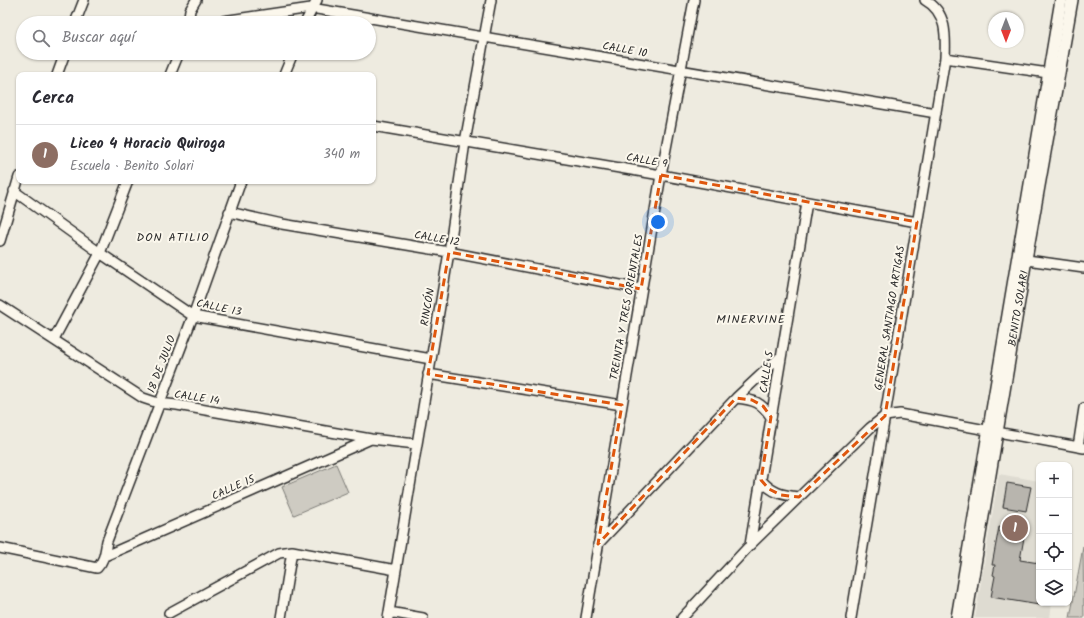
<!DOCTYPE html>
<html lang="es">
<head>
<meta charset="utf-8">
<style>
	body { margin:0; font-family:Kalam,sans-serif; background:#f7f7f7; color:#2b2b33 }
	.controls { position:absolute; right:12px; bottom:12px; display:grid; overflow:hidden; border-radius:8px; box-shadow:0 1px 3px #0004 }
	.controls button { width:36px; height:36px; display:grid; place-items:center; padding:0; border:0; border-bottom:1px solid #e1e1e2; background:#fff; color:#2b2b33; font:20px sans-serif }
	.compass { position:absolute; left:988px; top:12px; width:36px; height:36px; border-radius:50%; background:#fff; box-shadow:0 1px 3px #0004; rotate:180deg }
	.you { position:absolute; left:658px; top:222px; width:14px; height:14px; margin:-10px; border:3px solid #fff; border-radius:50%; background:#1a73e8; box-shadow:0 0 0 6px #1a73e833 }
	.badge { display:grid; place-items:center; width:26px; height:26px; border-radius:50%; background:#0f766e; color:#fff; font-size:13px; font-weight:700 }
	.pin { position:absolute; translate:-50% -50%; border:2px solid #fff; box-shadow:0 1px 4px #0006 }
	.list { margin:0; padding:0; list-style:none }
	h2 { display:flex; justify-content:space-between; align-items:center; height:52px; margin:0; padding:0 16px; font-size:17px }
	h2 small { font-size:13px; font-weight:400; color:#7c7c81 }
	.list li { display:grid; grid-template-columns:26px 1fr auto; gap:12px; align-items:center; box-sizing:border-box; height:60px; padding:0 16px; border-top:1px solid #e1e1e2 }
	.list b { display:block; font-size:15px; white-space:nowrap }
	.list p { margin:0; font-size:13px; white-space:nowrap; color:#7c7c81 }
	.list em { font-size:13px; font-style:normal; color:#7c7c81 }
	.icon { flex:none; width:22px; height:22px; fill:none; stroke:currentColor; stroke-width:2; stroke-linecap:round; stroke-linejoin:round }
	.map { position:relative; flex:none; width:1084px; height:618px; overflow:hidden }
	.search { position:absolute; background:#fff; box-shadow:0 1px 3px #0004; left:16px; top:16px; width:360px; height:44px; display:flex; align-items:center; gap:10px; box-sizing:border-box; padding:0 14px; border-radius:22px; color:#7c7c81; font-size:15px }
	.panel { position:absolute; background:#fff; box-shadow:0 1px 3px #0004; left:16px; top:72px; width:360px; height:112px; border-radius:8px }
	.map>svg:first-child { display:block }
	.built { fill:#dedbd1 }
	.green { fill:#cecbc2; stroke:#7c7b76 }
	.building { fill:#b8b5ae; stroke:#2b2b2b }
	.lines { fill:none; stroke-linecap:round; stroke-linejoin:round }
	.minor-casing { stroke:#2b2b2b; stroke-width:12 }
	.tertiary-casing { stroke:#2b2b2b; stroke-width:14 }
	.minor { stroke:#fbf7ec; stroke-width:9 }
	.tertiary { stroke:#fbf7ec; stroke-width:11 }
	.marked { fill:none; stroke:#df570e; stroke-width:3; stroke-dasharray:8 5; stroke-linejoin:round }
	.labels { text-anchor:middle; stroke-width:4; stroke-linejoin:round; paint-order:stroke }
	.street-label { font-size:11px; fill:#2b2b2b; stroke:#fbf7ec }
	.neighbourhood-label { font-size:12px; letter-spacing:1px; fill:#2b2b2b; stroke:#fbf7ec }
</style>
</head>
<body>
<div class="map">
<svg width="1084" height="618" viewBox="0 0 1084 618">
	<rect width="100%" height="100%" fill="#eeebe0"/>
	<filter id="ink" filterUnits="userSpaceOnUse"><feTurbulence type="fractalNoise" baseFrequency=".025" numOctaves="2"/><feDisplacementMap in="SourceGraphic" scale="8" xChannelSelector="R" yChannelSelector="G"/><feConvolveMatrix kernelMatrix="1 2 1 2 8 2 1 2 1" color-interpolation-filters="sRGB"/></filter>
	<g filter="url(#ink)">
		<path class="built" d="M999,474L1039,481V603H1052L1050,618H975Z"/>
		<path class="green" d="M336,464L348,492L294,515L282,487Z
			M1083,546L1084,618H1070L1083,547Z"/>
		<path class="building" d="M1007,483L1031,487L1026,511L1003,507Z
			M999,527L1025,532L1020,560L1039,563V605L991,597L995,576L993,575L995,565H992Z"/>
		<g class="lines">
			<defs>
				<path id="minor" d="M75,23L84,0
					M188,23L190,10L196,0
					M209,23L311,8L936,113
					M305,23L317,0
					M945,58L1055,74
					M57,75L65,53
					M170,75L179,53
					M284,75L293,53
					M373,126L661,175L917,222
					M14,191L100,253L193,316L431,359
					M229,212L282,224L449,252L641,289
					M0,241L19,177
					M1020,259L1084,268
					M0,305L143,398L158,403L177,405L371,439L416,444
					M54,339L100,253L128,181
					M428,374L622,405
					M736,398C755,400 761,402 771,417
					M1078,447L1084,408
					M761,480C772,493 782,495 799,497
					M598,544L736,398L780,357
					M750,545L807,202
					M0,548L97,568C105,560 105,551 107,541L193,316L241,181
					M105,556L371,439
					M389,612L423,618
					M169,613L279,553L292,551L396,570
					M281,618L292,551
					M388,618L449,252L465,142L491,0
					M586,618L661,175L694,0
					M682,618L750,545L870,428L885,416L900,414L1084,448
					M851,618L945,58C946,36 947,12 925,0"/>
				<g id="tertiary">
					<path d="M957,618L1061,0"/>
					<path id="s1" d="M966,618L1026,259L1072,0"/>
				</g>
			</defs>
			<use href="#minor" class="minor-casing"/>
			<use href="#tertiary" class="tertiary-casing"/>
			<use href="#minor" class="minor"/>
			<use href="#tertiary" class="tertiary"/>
		</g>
	</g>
	<path class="marked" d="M661,175L917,222L885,416L799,497L781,495L769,489L761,480L771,417L763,406L752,400L736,398L598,544L622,405L428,374L449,252L641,289Z"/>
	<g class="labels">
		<g class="street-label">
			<text transform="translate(625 49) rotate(10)" y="4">CALLE 10</text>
			<text transform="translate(647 160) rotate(10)" y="4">CALLE 9</text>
			<text transform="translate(437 238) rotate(10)" y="4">CALLE 12</text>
			<text transform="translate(219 307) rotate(12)" y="4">CALLE 13</text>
			<text transform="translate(427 307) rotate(-80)" y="4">RINCÓN</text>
			<text transform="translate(626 307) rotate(-80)" y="4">TREINTA Y TRES ORIENTALES</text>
			<text dy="4" stroke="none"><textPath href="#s1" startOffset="314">BENITO SOLARI</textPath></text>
			<text transform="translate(889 318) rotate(-81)" y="4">GENERAL SANTIAGO ARTIGAS</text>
			<text transform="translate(161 364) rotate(-69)" y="4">18 DE JULIO</text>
			<text transform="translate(766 372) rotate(-81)" y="4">CALLE 5</text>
			<text transform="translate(197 397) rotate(9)" y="4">CALLE 14</text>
			<text transform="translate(233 487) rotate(-24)" y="4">CALLE 15</text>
		</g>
		<g class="neighbourhood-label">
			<text x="173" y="241">DON ATILIO</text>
			<text x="751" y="323">MINERVINE</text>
		</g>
	</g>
</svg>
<div class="controls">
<button>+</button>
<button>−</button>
<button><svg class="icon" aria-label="locate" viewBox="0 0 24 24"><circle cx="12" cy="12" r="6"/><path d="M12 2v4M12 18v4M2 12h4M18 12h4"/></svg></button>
<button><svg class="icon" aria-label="layers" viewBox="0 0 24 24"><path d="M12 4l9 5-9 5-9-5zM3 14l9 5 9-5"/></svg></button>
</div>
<svg class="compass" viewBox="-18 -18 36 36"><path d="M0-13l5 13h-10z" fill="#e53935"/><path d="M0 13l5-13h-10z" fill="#7c7c81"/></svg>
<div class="you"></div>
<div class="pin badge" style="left:1015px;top:528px;background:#8d6e63">1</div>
<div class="search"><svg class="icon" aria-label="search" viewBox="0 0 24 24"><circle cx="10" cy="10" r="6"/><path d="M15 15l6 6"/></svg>Buscar aquí</div>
<section class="panel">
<h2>Cerca<small></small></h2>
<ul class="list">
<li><span class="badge" style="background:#8d6e63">1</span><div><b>Liceo 4 Horacio Quiroga</b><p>Escuela · Benito Solari</p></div><em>340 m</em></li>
</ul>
</section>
</div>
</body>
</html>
